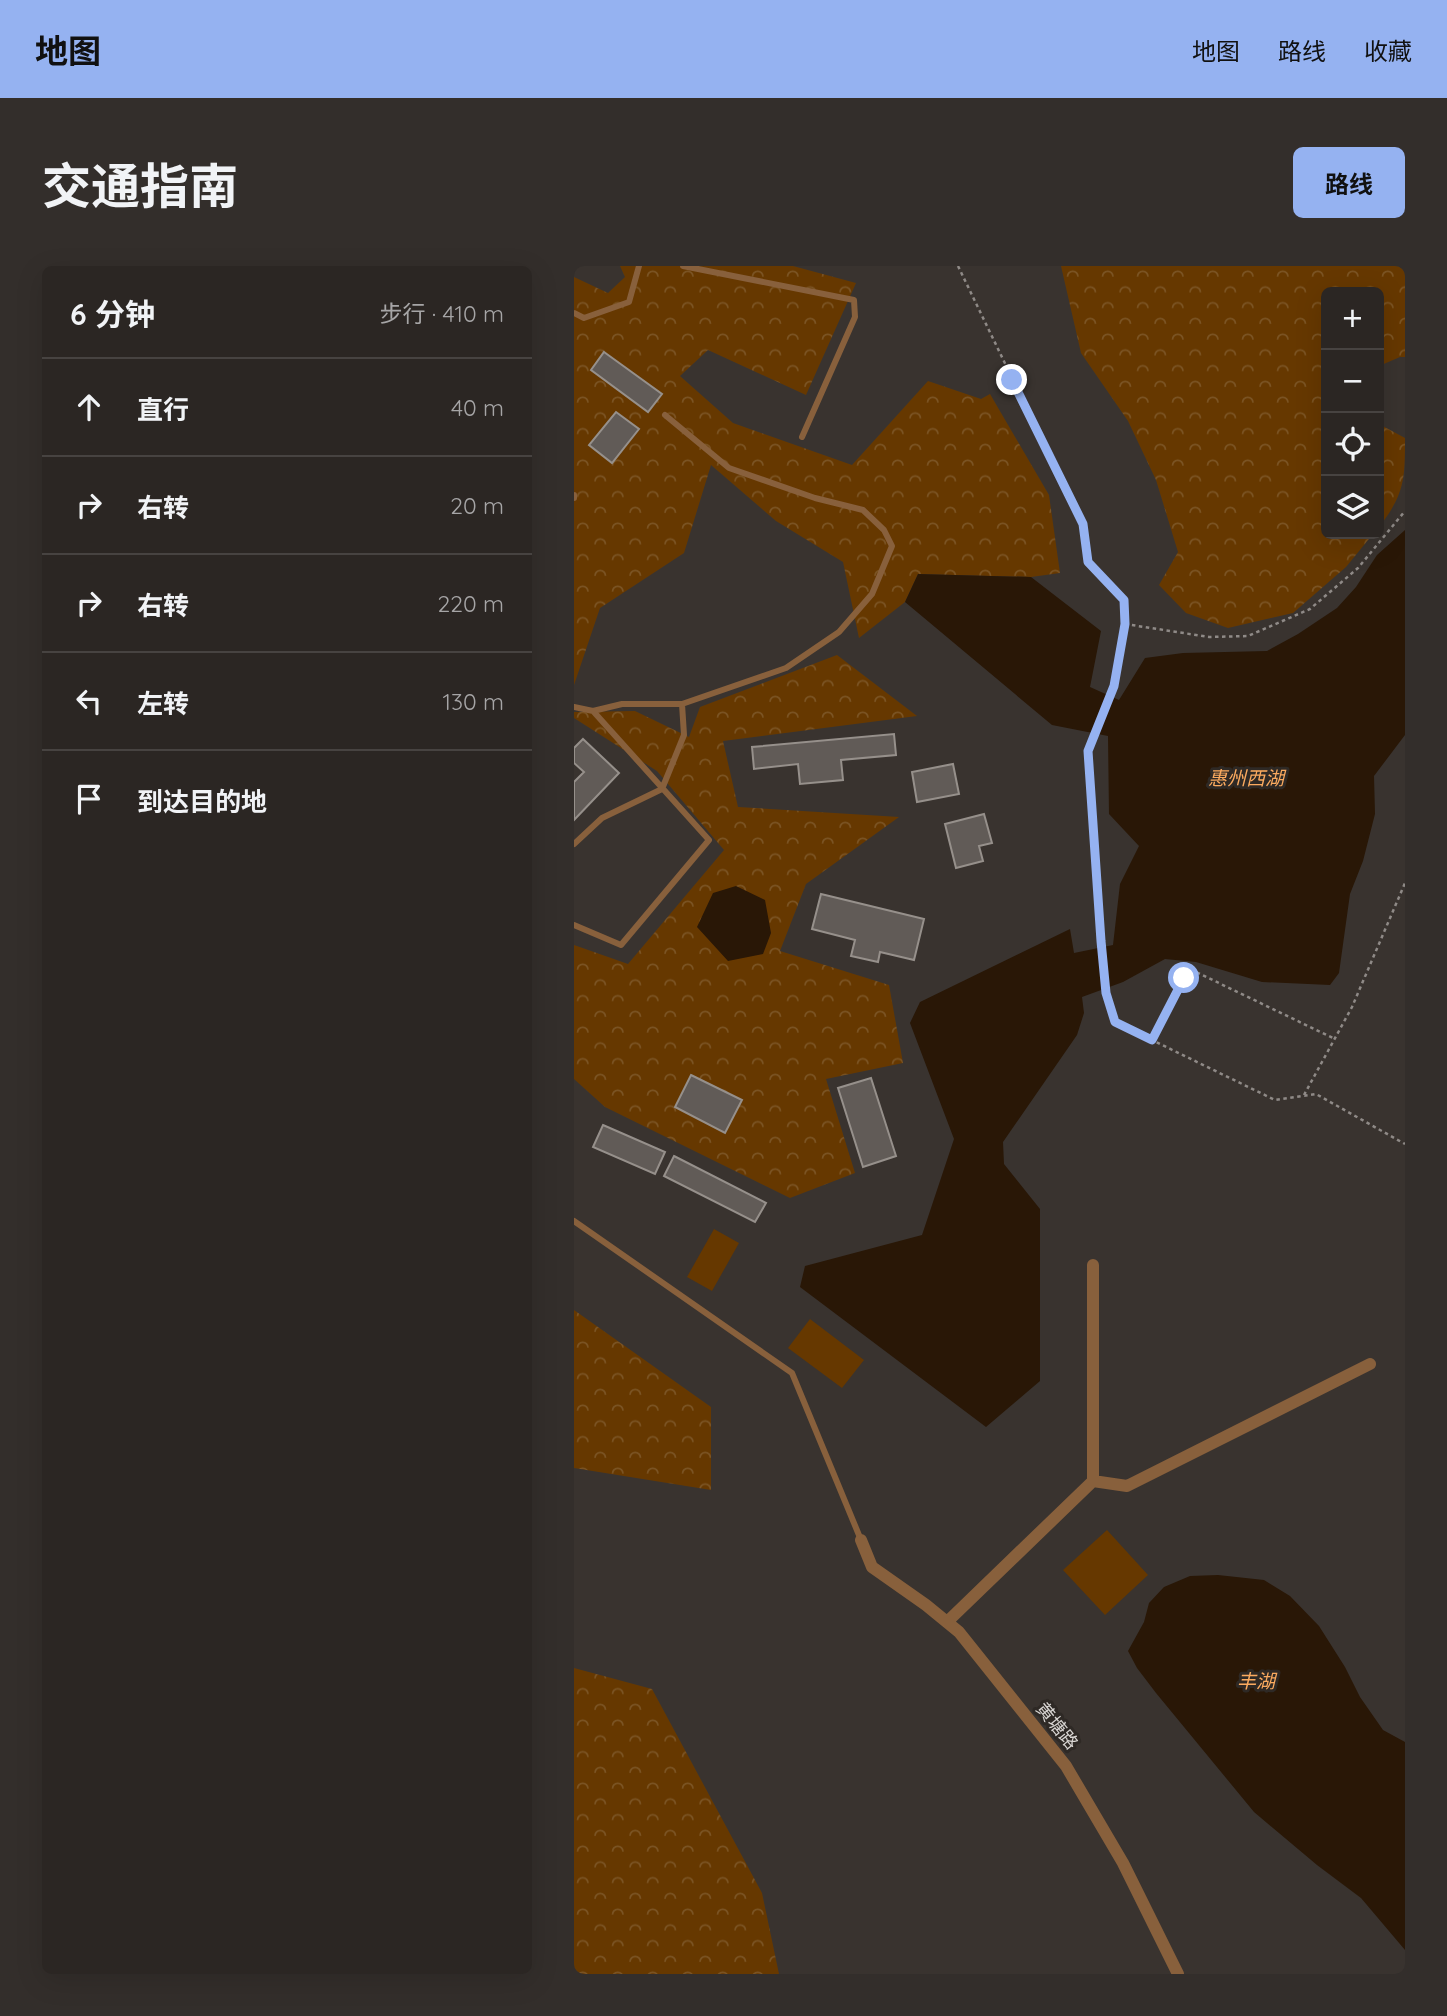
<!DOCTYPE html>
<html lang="zh">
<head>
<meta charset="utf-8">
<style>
	body { margin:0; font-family:Quicksand,"Noto Sans SC",sans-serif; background:#332e2b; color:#f1f3f6 }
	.controls { position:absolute; right:21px; top:21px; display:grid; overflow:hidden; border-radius:10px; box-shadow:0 7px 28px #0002 }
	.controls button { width:63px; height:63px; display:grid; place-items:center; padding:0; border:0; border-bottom:2px solid #474341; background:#2b2623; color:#f1f3f6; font:35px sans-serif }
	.stop { position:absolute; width:21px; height:21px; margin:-16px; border:5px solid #95b2f1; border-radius:50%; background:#fff }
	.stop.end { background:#95b2f1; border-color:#fff; box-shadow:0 2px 7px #0008 }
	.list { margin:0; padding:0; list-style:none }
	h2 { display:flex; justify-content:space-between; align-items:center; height:91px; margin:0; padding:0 28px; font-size:30px }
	h2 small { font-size:23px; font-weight:400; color:#a6a5a6 }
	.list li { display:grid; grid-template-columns:46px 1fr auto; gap:21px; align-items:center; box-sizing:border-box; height:98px; padding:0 28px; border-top:2px solid #474341 }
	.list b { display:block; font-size:26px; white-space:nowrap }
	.list em { font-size:23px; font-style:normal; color:#a6a5a6 }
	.icon { flex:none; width:38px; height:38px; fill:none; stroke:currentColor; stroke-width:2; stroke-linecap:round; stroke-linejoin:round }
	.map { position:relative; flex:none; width:831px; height:1708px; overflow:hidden; border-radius:10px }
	header { display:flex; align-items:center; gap:42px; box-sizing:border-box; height:98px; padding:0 35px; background:#95b2f1; color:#111 }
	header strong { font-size:33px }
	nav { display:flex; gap:38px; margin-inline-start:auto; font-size:24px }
	.intro { display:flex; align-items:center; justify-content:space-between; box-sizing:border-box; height:168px; padding:0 42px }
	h1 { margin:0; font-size:49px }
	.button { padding:18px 32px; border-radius:10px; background:#95b2f1; color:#111; font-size:24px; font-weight:700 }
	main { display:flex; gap:42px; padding:0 42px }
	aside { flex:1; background:#2b2623; border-radius:10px; box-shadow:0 7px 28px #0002 }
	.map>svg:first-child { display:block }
	.forest { fill:url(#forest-crowns) }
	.pitch { fill:#663800 }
	.water { fill:#291706 }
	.building { fill:#615b57; stroke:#96908b; stroke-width:2 }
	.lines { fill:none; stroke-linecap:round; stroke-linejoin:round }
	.path { stroke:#8f8a87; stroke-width:2.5; stroke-dasharray:3.5 3.5; stroke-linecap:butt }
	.service { stroke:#88603c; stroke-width:6 }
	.minor { stroke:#88603c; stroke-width:12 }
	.route { stroke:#95b2f1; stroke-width:9 }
	.labels { text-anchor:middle; stroke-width:6; stroke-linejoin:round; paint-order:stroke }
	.street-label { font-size:18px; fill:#d8d5d2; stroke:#2e2925 }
	.water-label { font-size:19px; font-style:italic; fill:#faaa5f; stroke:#2e2925 }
</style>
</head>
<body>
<header>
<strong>地图</strong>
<nav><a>地图</a><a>路线</a><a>收藏</a></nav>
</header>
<div class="intro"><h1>交通指南</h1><a class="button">路线</a></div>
<main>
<aside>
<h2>6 分钟<small>步行 · 410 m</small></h2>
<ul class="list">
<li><svg class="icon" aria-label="ahead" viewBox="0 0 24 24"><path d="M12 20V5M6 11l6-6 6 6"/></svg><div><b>直行</b></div><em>40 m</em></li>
<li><svg class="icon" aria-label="right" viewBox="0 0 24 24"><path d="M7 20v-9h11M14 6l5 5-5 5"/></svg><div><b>右转</b></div><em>20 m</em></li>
<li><svg class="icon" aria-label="right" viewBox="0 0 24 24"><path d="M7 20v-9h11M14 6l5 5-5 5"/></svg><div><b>右转</b></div><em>220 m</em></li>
<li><svg class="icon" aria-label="left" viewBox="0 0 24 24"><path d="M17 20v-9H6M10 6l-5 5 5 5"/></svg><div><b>左转</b></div><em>130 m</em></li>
<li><svg class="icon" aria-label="arrive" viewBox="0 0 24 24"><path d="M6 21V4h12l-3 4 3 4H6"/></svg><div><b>到达目的地</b></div></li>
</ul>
</aside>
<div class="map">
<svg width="831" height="1708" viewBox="0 0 831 1708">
	<defs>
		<pattern id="forest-crowns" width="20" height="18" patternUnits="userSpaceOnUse" patternTransform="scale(1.75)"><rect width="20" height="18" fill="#663800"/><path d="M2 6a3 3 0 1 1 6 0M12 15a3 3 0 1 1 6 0" fill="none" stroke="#7b5424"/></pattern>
	</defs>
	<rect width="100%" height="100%" fill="#39332f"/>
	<path class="forest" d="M46,0H219L282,17L232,129L134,84L106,110L159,157L278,199L354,115L407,133L416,128L475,229L486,307L457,311L344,308L331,336L285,372L269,296L202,255L137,199L110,287L26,342L0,419V11L34,27L51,11Z
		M487,0H831V91H826L805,100V26H752V268H799L772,301L719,347L654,362L612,347L585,319L604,286L582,214L554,155L507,87Z
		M805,158L831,172C831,212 831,228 805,261Z
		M263,389L343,450L149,475L164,541L325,551L232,618L206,685L315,719L329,797L252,813L281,907L216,932L31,841L0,813V679L54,698L150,584L83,505L0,452V446L61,445L115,471L126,441Z
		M0,1044L137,1141V1224L0,1202Z
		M0,1402L78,1423L188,1627L205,1708H0Z"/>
	<path class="pitch" d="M140,963L165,977L138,1025L113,1011Z
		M236,1053L290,1094L268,1122L214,1082Z
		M533,1264L574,1309L531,1349L489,1304Z"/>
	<path class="water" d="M831,264V469L800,510L801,548L789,595L776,628L765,707L756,719L688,716L622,696L591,693L549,716L508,731L510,747L503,769L429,876L430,898L466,943V1115L412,1161L226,1021L231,1000L348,969L380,873L336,757L346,736L496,663L500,687L539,679L546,618L565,580L535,548L534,470L478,459L331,336L344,308L457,311L527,365L516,421L545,434L571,392L609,387L693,385L724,368L763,342L782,321L803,289Z
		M162,620L191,634L197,667L189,688L154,695L123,661L139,627Z
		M644,1309L690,1314L716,1330L745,1360L771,1401L786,1431L809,1464L831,1476V1684L787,1632L743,1599L680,1546L582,1427L563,1402L554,1385L570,1356L575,1337L590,1321L616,1310Z"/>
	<path class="building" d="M30,86L88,128L74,146L17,104Z
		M42,146L65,163L38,197L15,179Z
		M320,468L322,489L267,494L269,514L226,518L224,498L180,503L178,481Z
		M9,473L45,507L0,554V516L10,506L0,497V482Z
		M379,498L385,528L343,536L338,506Z
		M410,548L418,577L405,580L409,595L382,602L371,558Z
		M247,628L350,653L340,694L306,686L304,696L277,690L281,674L238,663Z
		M117,809L168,834L151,867L101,841Z
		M297,812L322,890L289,901L264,822Z
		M29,859L91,886L81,908L19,881Z
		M100,890L192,937L181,956L90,910Z"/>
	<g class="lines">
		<path class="path" d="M384,0L509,259L514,297L550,334L551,358L540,420L514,485L527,675L532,727L541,756L701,834L742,828L831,878
			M551,358L635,371L674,370L736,343L784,302L831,245
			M578,774L610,712L622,706L761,773
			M730,829L778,741L831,617"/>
		<path class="service" d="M109,0L280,34L281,51L228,171
			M0,47L10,52L55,36L65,0
			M0,229V232
			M0,441L19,445L135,574L47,679L0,659
			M19,445L48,438H108L212,402L265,366L298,328L318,280L310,264L289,244L241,232L155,202L91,149
			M0,578L28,552L88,523L110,469L108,438
			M0,955L218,1107L287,1274"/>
		<path class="minor" d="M519,1215L553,1220L796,1098
			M287,1274L298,1301L352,1339L385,1366L492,1500L549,1597L604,1708
			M373,1356L519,1215V999"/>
	</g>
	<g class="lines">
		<path class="route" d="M438,114L509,258L514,296L550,334L551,358L540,420L514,485L527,675L532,727L541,756L578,774L610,712"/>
	</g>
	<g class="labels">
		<g class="street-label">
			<text transform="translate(483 1460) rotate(51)" y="6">黄塘路</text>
		</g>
		<g class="water-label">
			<text x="672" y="519">惠州西湖</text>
			<text x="682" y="1422">丰湖</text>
		</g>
	</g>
</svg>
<div class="controls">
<button>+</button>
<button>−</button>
<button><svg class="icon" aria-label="locate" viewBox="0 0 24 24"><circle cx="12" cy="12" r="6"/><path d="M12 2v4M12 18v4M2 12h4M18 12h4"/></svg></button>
<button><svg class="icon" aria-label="layers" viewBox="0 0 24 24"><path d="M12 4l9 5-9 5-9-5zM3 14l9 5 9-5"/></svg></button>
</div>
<div class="stop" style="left:610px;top:712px"></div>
<div class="stop end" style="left:438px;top:114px"></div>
</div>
</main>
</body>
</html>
